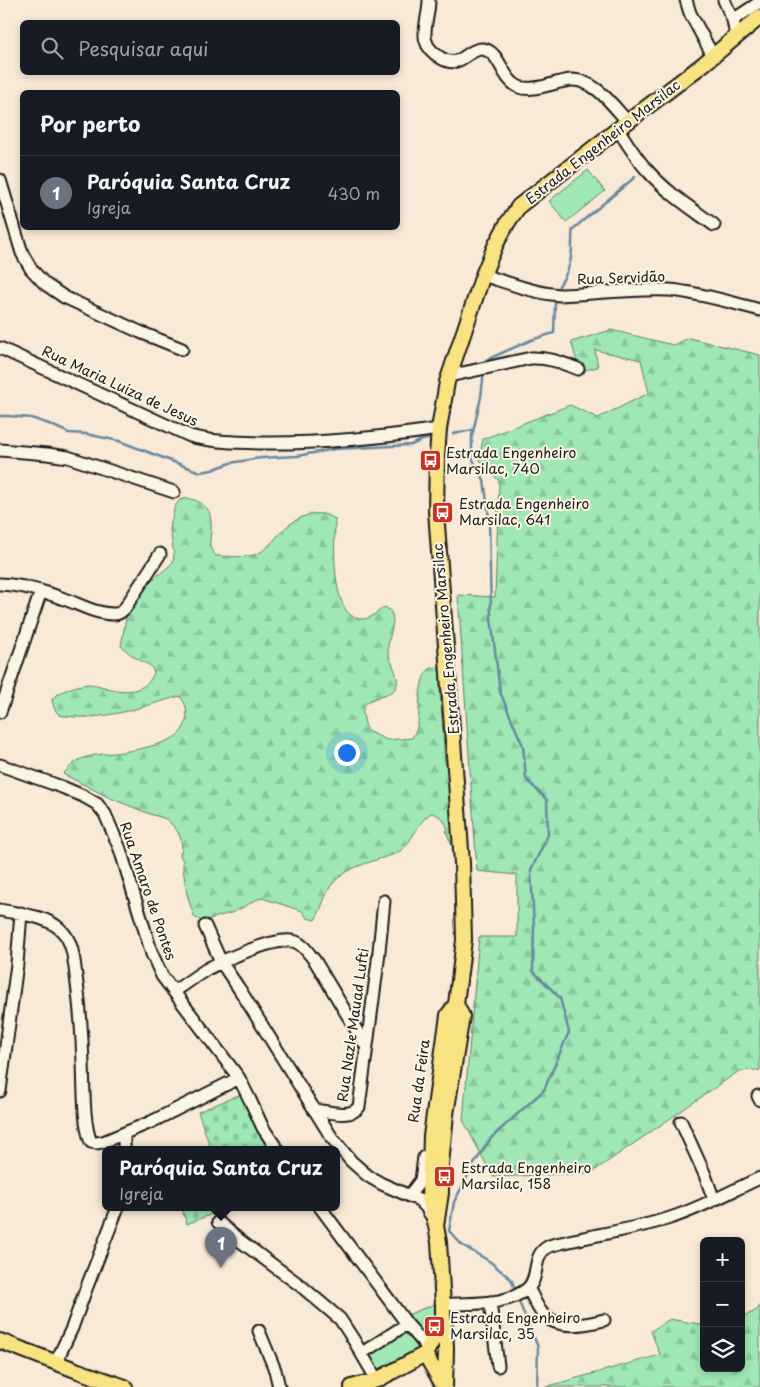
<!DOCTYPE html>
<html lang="pt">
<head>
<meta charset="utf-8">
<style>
	body { margin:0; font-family:"Playpen Sans",sans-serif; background:#20242c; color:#f1f3f6 }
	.controls { position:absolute; right:15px; bottom:15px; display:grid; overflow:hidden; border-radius:8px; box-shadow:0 2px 8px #0003 }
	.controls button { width:45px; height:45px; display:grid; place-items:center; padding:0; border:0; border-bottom:1px solid #363941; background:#171b24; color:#f1f3f6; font:25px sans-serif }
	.you { position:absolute; left:346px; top:752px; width:18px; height:18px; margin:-12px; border:4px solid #fff; border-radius:50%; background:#1a73e8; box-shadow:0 0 0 8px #1a73e833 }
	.badge { display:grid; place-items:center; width:32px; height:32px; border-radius:50%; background:#c8321e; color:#fff; font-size:16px; font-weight:700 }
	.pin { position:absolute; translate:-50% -41px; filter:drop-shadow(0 1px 2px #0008) }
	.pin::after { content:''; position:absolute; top:26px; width:18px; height:15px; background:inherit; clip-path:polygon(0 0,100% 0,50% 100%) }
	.popup { position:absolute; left:102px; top:1146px; width:238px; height:65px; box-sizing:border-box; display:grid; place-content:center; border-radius:8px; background:#171b24; filter:drop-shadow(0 1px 4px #0005); font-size:16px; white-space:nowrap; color:#9ea1a6 }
	.popup b { font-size:19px; color:#f1f3f6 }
	.popup::after { content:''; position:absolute; left:50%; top:100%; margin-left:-10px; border:10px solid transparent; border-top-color:#171b24 }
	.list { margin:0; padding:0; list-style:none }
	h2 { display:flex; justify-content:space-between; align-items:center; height:65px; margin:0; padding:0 20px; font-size:21px }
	h2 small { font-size:16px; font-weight:400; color:#9ea1a6 }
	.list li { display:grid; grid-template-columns:32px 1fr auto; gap:15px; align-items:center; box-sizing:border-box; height:75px; padding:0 20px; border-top:1px solid #363941 }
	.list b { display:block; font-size:19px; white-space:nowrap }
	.list p { margin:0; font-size:16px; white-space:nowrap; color:#9ea1a6 }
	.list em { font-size:16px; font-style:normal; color:#9ea1a6 }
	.icon { flex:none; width:28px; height:28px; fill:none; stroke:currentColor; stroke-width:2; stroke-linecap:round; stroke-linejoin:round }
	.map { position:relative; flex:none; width:760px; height:1387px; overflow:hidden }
	.search { position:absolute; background:#171b24; box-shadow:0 2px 8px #0003; left:20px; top:20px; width:380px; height:55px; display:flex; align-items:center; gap:12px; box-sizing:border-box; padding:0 18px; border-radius:8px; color:#9ea1a6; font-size:19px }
	.panel { position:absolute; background:#171b24; box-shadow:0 2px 8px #0003; left:20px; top:90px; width:380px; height:140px; border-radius:8px }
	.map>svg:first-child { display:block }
	.green { fill:#9fe7b5; stroke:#5e8268 }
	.forest { fill:url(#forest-firs); stroke:#5e8268 }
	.cemetery { fill:url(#cemetery-stones); stroke:#5e8268 }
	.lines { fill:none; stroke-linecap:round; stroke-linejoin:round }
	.stream { stroke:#6889a1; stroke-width:2.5 }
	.minor-casing { stroke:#1c1c1c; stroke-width:15 }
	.major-casing { stroke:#1c1c1c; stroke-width:18 }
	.minor { stroke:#fcf5e5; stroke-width:11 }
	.major { stroke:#f8e281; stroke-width:14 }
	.labels { text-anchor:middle; stroke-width:4; stroke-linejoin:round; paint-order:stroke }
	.street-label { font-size:14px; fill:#1c1c1c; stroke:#fcf5e5 }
	.poi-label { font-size:14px; fill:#1c1c1c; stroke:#fcf5e5; text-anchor:start }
</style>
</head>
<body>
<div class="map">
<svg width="760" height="1387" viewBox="0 0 760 1387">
	<defs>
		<pattern id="forest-firs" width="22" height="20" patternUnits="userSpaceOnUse" patternTransform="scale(1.25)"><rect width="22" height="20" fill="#9fe7b5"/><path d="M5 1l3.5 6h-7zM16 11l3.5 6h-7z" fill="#88c69b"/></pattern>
		<pattern id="cemetery-stones" width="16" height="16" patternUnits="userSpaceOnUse" patternTransform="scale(1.25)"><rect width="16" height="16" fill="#9fe7b5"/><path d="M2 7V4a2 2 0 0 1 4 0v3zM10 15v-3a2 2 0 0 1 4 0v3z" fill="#88c69b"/></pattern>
	</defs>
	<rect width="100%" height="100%" fill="#f9e9d7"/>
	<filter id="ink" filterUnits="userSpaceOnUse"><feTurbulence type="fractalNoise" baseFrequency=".02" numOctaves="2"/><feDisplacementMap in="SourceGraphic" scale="10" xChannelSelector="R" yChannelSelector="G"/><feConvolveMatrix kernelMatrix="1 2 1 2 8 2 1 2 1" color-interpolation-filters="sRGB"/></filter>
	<g filter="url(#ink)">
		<path class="green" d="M588,170L605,191L566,222L549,201Z
			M440,1302L437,1321L424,1342L407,1315Z
			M406,1331L417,1347L416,1349L382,1368L376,1369L369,1354Z"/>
		<path class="forest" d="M611,330L673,345L689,338L760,355V1070L739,1071L591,1173L493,1177L463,1120L479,937H517V875L477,871L458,595L495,597L499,481L479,459L483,439L570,405L598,418L649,393L641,360L595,350L598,367L580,371L571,342Z
			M187,498C209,503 212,512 211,533C210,538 209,544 211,549C212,551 214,553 216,556C228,556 242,558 254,555C267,551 274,539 283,530C297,517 317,507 335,519C335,541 329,619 362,619C371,620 377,611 385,607C387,608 389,610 391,612C397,623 387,638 388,650C388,661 404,679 394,690C392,693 387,694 384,695C358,703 361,708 367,731L387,740L412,738C415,733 417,729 418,723C420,710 418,676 430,669C433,667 436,667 438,667L440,674V690L445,763L450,769L457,839L452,846L446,831L448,829C444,819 440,815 431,813C417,822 413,842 400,851C395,854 390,856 385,857C367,863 347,868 334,882C324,893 323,908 315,920L307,918L302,911L262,898L256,900L234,912L210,919L202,921L194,917L187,894L183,869V861L180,855L182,849L181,840L178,832L173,826L166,819L150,814L110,798L63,774C70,767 75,761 84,758C95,754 105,754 115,753C131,751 166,745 179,734C182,731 185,726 186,721C188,711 186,704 180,696C140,707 101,723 59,715L54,708L52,699C61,690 75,686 88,684C95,684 103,687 111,689C129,693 147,691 154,673L151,666L134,657L121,646L128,607L148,583L167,568L173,562L174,554L170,530L171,522L175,506L180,500Z
			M760,1305V1387H545L660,1355L651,1331L670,1319L704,1325V1368H741V1318L757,1310Z"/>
		<path class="cemetery" d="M241,1094L254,1123L272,1149H211L198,1112Z
			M181,1207H230L187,1224Z"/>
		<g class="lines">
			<path class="stream" d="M559,286C565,277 570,268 571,257C573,248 571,238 573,229L635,177
				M485,364L486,360L531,340L554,333L555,302
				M484,371L481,397L472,436V458L484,480L489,517L491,617L500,692L523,746L526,779L547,800L548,835L531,870L534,927L533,971L560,998L569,1032L544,1090L491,1138L474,1164L454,1202L449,1231L462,1245L489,1261L511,1279L515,1289
				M0,416H8L31,418L49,424L69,433L86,434L119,441L200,472L212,470L230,463L261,458L297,456L335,449L411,445L422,440L428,439
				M453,434L473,430
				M519,1302L538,1347L537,1387"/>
			<defs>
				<path id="minor" d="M429,0C429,24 414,42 441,58C446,61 453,63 459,60C466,57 474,48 483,49C501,52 501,79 519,87C527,90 536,88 545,86C553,84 562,81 571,80C595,79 613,106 628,122
					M686,0L690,13L713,56
					M724,0L733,20
					M736,36L733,20L760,2
					M618,129C627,143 636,158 647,170C666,192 691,208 714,225
					M0,180L22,253L31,269L45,284L64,297L140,332L182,349
					M483,275C509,283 534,293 560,295C596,294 633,288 669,290C697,292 733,303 760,310
					M0,348L190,436C212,442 235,442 258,443C319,444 379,438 439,429
					M449,376L531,358C548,357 562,363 578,369
					M0,450L47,454L68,457L174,492
					M0,584C22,585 43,591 64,599C79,604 98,615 115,614C120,614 122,611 125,608L160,554
					M0,712L41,591
					M0,765L62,787L83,796L97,804L105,814L120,849L152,954L162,976L239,1078L250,1100L263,1128L277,1149
					M0,910C19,914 46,915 61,930C73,941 74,960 76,976C80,1005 82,1034 83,1063C84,1084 83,1124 91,1142L96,1143L103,1142L151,1122L239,1078
					M205,926L221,962L240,990L332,1138L351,1161L368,1176L382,1184L419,1200L426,1207L430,1214
					M175,991C185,984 196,976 207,969C224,960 278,935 296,942C304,945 309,954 315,961L366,1046
					M0,1091L17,964L21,913
					M758,1096L760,1100
					M314,1110C327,1111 350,1119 359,1107L378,961L384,901
					M681,1122L705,1175L714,1200
					M124,1134V1149
					M409,1196L421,1180L424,1157
					M320,1207L407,1324L428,1348
					M218,1222L239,1240L301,1286L340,1319L353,1339L377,1380
					M528,1288C533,1296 536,1306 542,1313C557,1330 584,1325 604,1320
					M490,1302L498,1366
					M443,1305C470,1302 504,1307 527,1289C540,1278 532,1257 546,1248C550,1245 556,1244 561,1243C598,1234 637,1229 673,1217C703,1207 731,1191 760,1178
					M259,1331L275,1370L279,1387
					M362,1353L407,1324
					M56,1362L72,1328L86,1289L118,1207"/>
				<path id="major" d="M436,1226L441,1193V1164L446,1114L462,1016L456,1004L464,940L462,863L436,511L437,456L439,429L447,382L483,275L496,244L508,222L519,206L618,129L701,66L760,17
					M0,1341L78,1371L125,1387
					M425,1354L434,1338L442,1319
					M425,1354L444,1387
					M352,1387L377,1380L425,1354
					M445,1387L446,1348L445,1329L443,1316V1305L439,1242L436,1226L429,1198L431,1136L448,1015L456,1004"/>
			</defs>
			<use href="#minor" class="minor-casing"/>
			<use href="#major" class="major-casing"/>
			<use href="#minor" class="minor"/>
			<use href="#major" class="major"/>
		</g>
	</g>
	<defs>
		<symbol id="bus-square" viewBox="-11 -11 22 22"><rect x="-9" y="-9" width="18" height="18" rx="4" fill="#c8321e" stroke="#fcf5e5"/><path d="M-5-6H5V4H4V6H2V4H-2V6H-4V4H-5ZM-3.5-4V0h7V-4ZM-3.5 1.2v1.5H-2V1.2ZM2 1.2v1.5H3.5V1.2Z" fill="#fff"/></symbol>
	</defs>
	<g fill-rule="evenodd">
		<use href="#bus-square" x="418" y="448" width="25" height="25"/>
		<use href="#bus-square" x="430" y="500" width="25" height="25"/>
		<use href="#bus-square" x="432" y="1164" width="25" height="25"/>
		<use href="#bus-square" x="422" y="1314" width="25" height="25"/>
	</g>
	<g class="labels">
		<g class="street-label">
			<text transform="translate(603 142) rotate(-38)" y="5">Estrada Engenheiro Marsilac</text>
			<text transform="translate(621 278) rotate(-2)" y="5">Rua Servidão</text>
			<text transform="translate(120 386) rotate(25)" y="5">Rua Maria Luiza de Jesus</text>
			<text transform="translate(446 639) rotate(-95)" y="5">Estrada Engenheiro Marsilac</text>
			<text transform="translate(148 891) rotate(71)" y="5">Rua Amaro de Pontes</text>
			<text transform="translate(353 1025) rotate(-82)" y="5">Rua Nazle Mauad Lufti</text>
			<text transform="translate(419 1081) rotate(-82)" y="5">Rua da Feira</text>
		</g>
		<g class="poi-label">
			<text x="446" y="458">Estrada Engenheiro<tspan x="446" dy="16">Marsilac, 740</tspan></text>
			<text x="459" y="509">Estrada Engenheiro<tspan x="459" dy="16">Marsilac, 641</tspan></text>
			<text x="461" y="1173">Estrada Engenheiro<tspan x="461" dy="16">Marsilac, 158</tspan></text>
			<text x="450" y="1323">Estrada Engenheiro<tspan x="450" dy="16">Marsilac, 35</tspan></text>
		</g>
	</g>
</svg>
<div class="controls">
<button>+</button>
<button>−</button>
<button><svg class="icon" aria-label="layers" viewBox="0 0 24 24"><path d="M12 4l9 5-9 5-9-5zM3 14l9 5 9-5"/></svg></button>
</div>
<div class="you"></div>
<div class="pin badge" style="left:221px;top:1268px;background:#6b7280">1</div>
<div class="popup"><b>Paróquia Santa Cruz</b>Igreja</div>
<div class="search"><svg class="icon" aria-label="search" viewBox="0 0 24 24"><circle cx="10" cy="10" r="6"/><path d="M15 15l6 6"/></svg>Pesquisar aqui</div>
<section class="panel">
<h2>Por perto<small></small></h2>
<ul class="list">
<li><span class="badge" style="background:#6b7280">1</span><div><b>Paróquia Santa Cruz</b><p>Igreja</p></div><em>430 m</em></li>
</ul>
</section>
</div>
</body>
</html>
